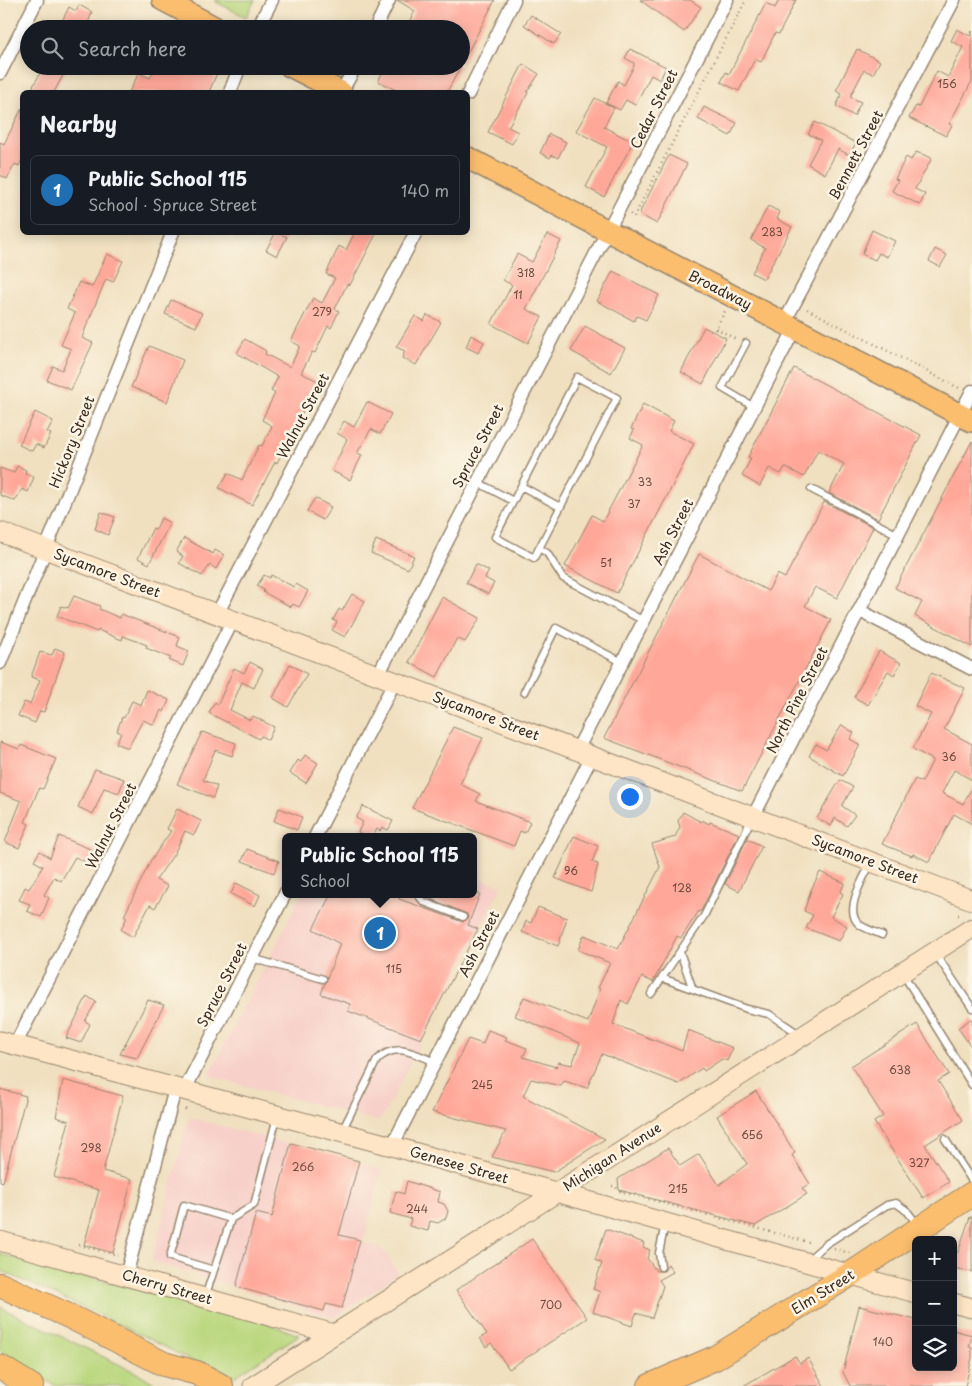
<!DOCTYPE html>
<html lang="en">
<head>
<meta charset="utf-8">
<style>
	body { margin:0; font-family:"Playpen Sans",sans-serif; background:#20242c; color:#f1f3f6 }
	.controls { position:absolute; right:15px; bottom:15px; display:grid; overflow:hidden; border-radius:8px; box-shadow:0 2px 12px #0003 }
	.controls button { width:45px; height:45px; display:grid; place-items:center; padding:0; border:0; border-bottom:1px solid #363941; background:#171b24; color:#f1f3f6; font:25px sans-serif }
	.you { position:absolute; left:629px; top:796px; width:18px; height:18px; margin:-12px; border:4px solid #fff; border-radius:50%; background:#1a73e8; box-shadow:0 0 0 8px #1a73e833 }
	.badge { display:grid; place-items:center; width:32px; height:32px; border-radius:50%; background:#1f6fb2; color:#fff; font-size:16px; font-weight:700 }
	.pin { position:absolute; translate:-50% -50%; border:2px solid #fff; box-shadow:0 1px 5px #0006 }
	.popup { position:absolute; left:282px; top:833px; width:195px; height:65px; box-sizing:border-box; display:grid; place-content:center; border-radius:8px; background:#171b24; filter:drop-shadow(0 1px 4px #0005); font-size:16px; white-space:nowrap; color:#9ea1a6 }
	.popup b { font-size:19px; color:#f1f3f6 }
	.popup::after { content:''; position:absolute; left:50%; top:100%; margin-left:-10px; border:10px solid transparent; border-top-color:#171b24 }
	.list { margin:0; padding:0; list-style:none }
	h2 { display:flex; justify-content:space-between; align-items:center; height:65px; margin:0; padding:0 20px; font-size:21px }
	h2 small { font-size:16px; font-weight:400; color:#9ea1a6 }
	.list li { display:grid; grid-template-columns:32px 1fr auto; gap:15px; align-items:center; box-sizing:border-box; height:70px; margin:0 10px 10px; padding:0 10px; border:1px solid #363941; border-radius:8px }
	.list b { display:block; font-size:19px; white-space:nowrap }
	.list p { margin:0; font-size:16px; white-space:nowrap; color:#9ea1a6 }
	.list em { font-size:16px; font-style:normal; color:#9ea1a6 }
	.icon { flex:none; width:28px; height:28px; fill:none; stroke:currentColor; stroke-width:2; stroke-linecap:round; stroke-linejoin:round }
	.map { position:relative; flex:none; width:972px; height:1386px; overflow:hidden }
	.search { position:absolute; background:#171b24; box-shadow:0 2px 12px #0003; left:20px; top:20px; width:450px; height:55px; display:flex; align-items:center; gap:12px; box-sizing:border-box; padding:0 18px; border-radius:28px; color:#9ea1a6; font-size:19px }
	.panel { position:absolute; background:#171b24; box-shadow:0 2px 12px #0003; left:20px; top:90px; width:450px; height:145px; border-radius:8px }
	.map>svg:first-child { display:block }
	.built { fill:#f7d0c9 }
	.green { fill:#b9d77e; stroke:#7a804e }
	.building { fill:#ffa89a }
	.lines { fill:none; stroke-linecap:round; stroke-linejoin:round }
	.lane-casing { stroke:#96856f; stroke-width:9 }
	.street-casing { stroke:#96856f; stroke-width:15 }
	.secondary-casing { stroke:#96856f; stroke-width:21 }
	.primary-casing { stroke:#96856f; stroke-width:24 }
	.highway-casing { stroke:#96856f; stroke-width:26 }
	.path { stroke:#96856f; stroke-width:2.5; stroke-dasharray:1 4; stroke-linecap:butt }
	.lane { stroke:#fff; stroke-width:6 }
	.street { stroke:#fff; stroke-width:12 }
	.secondary { stroke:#fde5c5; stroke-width:19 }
	.primary { stroke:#fbbe6e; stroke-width:21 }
	.highway { stroke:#fbbe6e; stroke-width:24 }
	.labels { text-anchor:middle; stroke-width:5; stroke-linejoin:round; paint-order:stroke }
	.number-label { font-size:11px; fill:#6c4a3d }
	.street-label { font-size:14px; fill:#3b2a1e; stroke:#fcf5e5 }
</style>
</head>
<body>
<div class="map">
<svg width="972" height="1386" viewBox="0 0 972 1386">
	<rect width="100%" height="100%" fill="#fcf5e5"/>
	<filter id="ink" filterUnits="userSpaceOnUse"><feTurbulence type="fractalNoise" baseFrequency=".02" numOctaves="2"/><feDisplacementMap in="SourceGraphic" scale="10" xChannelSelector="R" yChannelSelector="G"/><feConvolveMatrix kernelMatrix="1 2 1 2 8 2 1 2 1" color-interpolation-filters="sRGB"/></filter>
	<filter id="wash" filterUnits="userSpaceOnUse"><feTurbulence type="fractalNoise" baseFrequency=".0096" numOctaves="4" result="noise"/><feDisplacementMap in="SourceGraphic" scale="20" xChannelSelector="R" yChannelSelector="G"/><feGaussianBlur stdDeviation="1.12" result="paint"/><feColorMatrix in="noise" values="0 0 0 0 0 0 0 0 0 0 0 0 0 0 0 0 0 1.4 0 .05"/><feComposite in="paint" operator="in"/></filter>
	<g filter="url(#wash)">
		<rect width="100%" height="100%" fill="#f0e0c0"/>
		<path class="built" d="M474,876L502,886L382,1118L377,1121L212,1077L209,1074L302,894H474Z
			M189,1117L382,1170L363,1242L380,1247L399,1273L334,1318L152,1261Z"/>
		<path class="green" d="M216,0H255L246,17L216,2Z
			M0,1254L261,1321L299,1335L228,1381C155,1339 78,1305 0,1270Z
			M0,1307L141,1375L159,1386H56L0,1351Z"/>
		<g id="blocks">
			<path class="building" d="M397,0H495L461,65V29H405L415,11Z
				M640,0H690L701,7L684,32Z
				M779,0H796L779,34L775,33L761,62L755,59L739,91L721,82L726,72L729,74L766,3L775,8Z
				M79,5L92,12L86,29H77L62,21L69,7L76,11Z
				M531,15L561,34L554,44L524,25Z
				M957,29L970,36L972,31V81L949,124L952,125L946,136L909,118L916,106L919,107L937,71L948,77L963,47L951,41Z
				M630,49L666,67L660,80L651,75L635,105L626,100L620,110L606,103L618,81L624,85L634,66V63L625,58Z
				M857,49L880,61L873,74L864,70L850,97L861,102L854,116L836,106L842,94L836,91Z
				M523,64L539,74L527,92L528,93L508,127L518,132L512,144L488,132Z
				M44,66H68L54,92H30Z
				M156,66H220L209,92H129L139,73L150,78Z
				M386,66H461L447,92H400L378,81Z
				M595,98L614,108L604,127L633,142L604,197L586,187L607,147L576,131Z
				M704,107L737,123L730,136L698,119Z
				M22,108V160L19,166L15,164L7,179L0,175V142L4,144Z
				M815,122L856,143L849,155L838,149L825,174L808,164L821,140L808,134Z
				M549,134L566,142L558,158L552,155L550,158L540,153Z
				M916,152L932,158L915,189L925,194L920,205L892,191L898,180L895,179L906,157L911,160Z
				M669,155L687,164L657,224L639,214Z
				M768,206L780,212L777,219L792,227L764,279L752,273L765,248L751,240Z
				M872,230L895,241L887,257L879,253L875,260L862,254Z
				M276,232L287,237L277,256L266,250Z
				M355,232H377L350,285L347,284L338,303L335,309L339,311L331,328L328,326L315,353L312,352L301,373L318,381L277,463L275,462L252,505L219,488L228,473L242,480L259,445L262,446L272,426L262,420L275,393L271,391L278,377L237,353L245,339L266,351L265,354L290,367L300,346L291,341L313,298L322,303L335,278L326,274L339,246L346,250Z
				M547,234L561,241L526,309L542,317L528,343L491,324L512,285L503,280L517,254L532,262Z
				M935,249L947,255L940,267L929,261Z
				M107,254L123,261L113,282L106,279L86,327L82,338L93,343L71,390L47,380L53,366L62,370L71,349L61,345L75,313L67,309L79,282L92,287Z
				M613,271L659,295L646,320L637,316L634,321L597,301Z
				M171,300L202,313L196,327L165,314Z
				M427,315L441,322L416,365L402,358L405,351L396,347L415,316L424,321Z
				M585,326L625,348L611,373L571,351Z
				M704,327L726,338L703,384L681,372Z
				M471,335L484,342L478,353L466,347Z
				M149,346L183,360L167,402L131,387Z
				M794,368L921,435L878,519L829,493L844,464L818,450L804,477L785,467L781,474L769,468L760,486L742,476L751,458L748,457Z
				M367,402L391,414L380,434L371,429L357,453L362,455L350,480L332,471L347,439L337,433L344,421L354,427Z
				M643,404L674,421L669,431L694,444L617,593L565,566L592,515L603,521L643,445L630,438L634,430L631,429Z
				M35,412L53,421L47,432L51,434L44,448L36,444L32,451L19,445Z
				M972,441V647L915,616L922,602L895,588Z
				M17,466L26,470L25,474L34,477L28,492L22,489L15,501L0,495V468L14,473Z
				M315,498L331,507L323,520L307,511Z
				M824,502L873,527L837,598L815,587L805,606L831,620L742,791L604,738L699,554L768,591L777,574L785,578Z
				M101,512L115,517L108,535L95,529Z
				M161,518L170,523L149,564L138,558L153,528L156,529Z
				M184,538L213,554L215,550L224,555L216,569L210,565L202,576L179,563L183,556L176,552Z
				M376,540L414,556L408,569L371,553Z
				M476,564L489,571L485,578L494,583L488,594L466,583Z
				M264,575L270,578L271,575L294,587L296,584L308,591L299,607L293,604L291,607L263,592L264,590L257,586Z
				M352,594L365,601L345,637L332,630L337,622L333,620L339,609L342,611Z
				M74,596L100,606L99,609L120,618L121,614L180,637L177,646L189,651L183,666L169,660L171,658L146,648L147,645L123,636L122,640L98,630L97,632L57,616L61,606L68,608Z
				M442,597L480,618L465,642L457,638L437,677L409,662Z
				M55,648L65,652L44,712L40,711L35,723L18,716L24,702L30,704L40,680L31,677L40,652L52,655Z
				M879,651L901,663L894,675L888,671L868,705L854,697Z
				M250,662L263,669L254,688L242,682L230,710L250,720L253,716L274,727L268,740L261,736L259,739L209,713L215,702L218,704L234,668L244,673Z
				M290,664L307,674L288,707L273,698Z
				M931,673L965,688L944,729L972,744V780L954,770L942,793L963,804L972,787V824L954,814L929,862L913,854L912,856L882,844L915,779L922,782L933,760L913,749L931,714L915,706Z
				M147,690L169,700L164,712L161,710L154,725L143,720L128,748L116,743L121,733L117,731L122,717L124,718L132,701L141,705Z
				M842,725L854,733L850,739L860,745L843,776L809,756L816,744L826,750Z
				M453,727L483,738L460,784L480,794L476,801L530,822L525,833L520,831L514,846L412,808Z
				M202,732L236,743L232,756L215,750L203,780L217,786L213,798L177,784Z
				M0,742L19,749L21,745L56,759L43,789L39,788L25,822L29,824L19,848L5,842L21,801L0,793Z
				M305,755L318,763L306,783L290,773L298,760L301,762Z
				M95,769L124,779L119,793L104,788L93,814L78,807Z
				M840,780L853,787L842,806L855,815L847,826L835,818L831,826L817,818Z
				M363,806L393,821L388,830L382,827L380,831L377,829L373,837H367L358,832L363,822L356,818Z
				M279,808L302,817L297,830L274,821Z
				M177,809L201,821L194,835L185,831L174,854L156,880L168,886L155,908L150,905L133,937L121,930L127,917L124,916L151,860L171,831L167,829Z
				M683,812L701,822L702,820L709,824L710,822L739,834L701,911H699L681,938L677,936L653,982L642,977L628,1004L621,1000L613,1024L682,1051L688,1030L733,1048L727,1061L722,1059L704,1071L702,1068L679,1084L602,1054L587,1088L564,1081L561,1086L531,1079L523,1096L605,1139L554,1172L492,1157L506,1131L432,1112L468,1039L483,1044L488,1030L507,1037L505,1040L527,1048L523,1057L556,1067L558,1062L572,1065L580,1043L515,1016L524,997L588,1022L600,989L598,988L610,963L578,950L584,935L618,949L660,867L652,844L675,837L680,827L678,821Z
				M59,836L95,851L90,864L75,857L61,881L54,877L44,895L49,898L41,917L27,911L30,904L19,900L25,887L29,889L43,866L34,861L40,851L50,858Z
				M574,836L598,846L592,862L598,864L591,892L555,878Z
				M747,839L762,846L739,891L725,884Z
				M247,849L279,861L274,873L242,861Z
				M820,872L845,883L840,892L843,894L831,917L847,926L839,941L806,928L813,915L804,911L811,890Z
				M236,883L260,895L255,906L231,894Z
				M331,894H400L399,899L463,922L468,918L467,914L431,899L433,894H480L468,925L478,929L421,1039L348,1011L350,1004L321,994L340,944L313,929Z
				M538,907L567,918L558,946L522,932L526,921L531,923Z
				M87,996L96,1002L85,1021L90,1024L81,1043L66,1038Z
				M148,1000L164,1005L137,1058L120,1054Z
				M972,1018V1048L958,1028Z
				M917,1024L949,1074L938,1081L963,1120L925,1145L949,1182L923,1198L874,1122L883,1116L851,1066Z
				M63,1080L123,1096L103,1171L132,1179L113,1253L84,1245L99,1190L54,1177L69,1121L56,1117Z
				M0,1089L26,1096L3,1182L0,1181Z
				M756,1091L795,1153L792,1155L810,1184L802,1188L807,1194L755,1226L619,1190L618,1179L668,1148L680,1166L699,1154L719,1185L747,1164L717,1116Z
				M291,1143L359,1161L339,1235L360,1240L342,1308L326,1304L324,1311L236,1287L256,1213L272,1217Z
				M407,1181L440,1192L438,1202L444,1204L448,1211L446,1218L438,1223L430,1221L428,1231L409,1226L411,1219L390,1213L396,1191L404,1194Z
				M970,1217H972V1272L953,1268V1256L958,1252Z
				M606,1229L644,1243L643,1247L650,1250L647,1258L656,1271H664L668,1264L673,1272L659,1280L663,1286L652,1318L636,1313L632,1326L593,1312L600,1292L593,1289L602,1263L595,1260Z
				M532,1239L587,1318L509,1369L491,1343L486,1347L480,1338L487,1334L456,1290Z
				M859,1306L916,1320V1367H953V1330L972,1335L969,1347L972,1348V1358L965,1386H850L843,1372Z
				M795,1356L800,1363L808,1358L824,1386H743Z"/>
		</g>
	</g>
	<g filter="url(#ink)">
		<use href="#blocks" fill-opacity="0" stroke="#96856f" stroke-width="1"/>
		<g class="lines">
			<defs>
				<path id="lane" d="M746,343L722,388L754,407
					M577,377L617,398L534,558L495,537Z
					M477,482L513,501
					M521,486L560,507
					M811,489L898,535
					M539,548L547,553L563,578L644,621
					M524,692L556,628L622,662
					M871,863C864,877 842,912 860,925C866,929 875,932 882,935
					M417,894L424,902L463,917
					M680,952L692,987
					M935,953L972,1008
					M252,958L323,979
					M903,974L972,1085
					M662,978L747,1009L769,1014L799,1034
					M651,994L704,916L752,818
					M342,1131L377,1060C396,1041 414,1054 436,1062
					M945,1139L972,1181
					M809,1259L826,1244L887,1205L896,1203L907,1211L917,1224
					M661,1267L659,1253L665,1224
					M214,1270L170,1257L184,1205L231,1219
					M205,1297L231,1219L254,1205L277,1117"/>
				<path id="street" d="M257,29L272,0
					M375,29L389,0
					M0,73L37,0
					M230,92L240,66
					M341,92L356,66
					M468,94L514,0
					M784,323L954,0
					M860,611L972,669
					M217,614L416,232
					M0,663L173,232
					M378,675L727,0
					M577,750L795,328
					M753,817L972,391
					M315,837L395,681
					M15,1045L233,620
					M184,1091L286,892
					M392,1146L592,756
					M126,1276L175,1089"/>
				<path id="secondary" d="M0,532L972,900
					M0,1041L392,1146L916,1293
					M0,1241L334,1334
					M953,1303L972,1308
					M253,1386L972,928"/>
				<path id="primary" d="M163,0L218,29
					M290,66L341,92
					M468,158L972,421"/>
				<path id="highway" d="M0,1285L69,1316L164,1364L197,1373L221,1386
					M0,1367L31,1386
					M650,1386L715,1358L851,1274L972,1194"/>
			</defs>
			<use href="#lane" class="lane-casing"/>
			<use href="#street" class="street-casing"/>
			<use href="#secondary" class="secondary-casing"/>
			<use href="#primary" class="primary-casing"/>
			<use href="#highway" class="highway-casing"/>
			<path class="path" d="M630,214L634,217L746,0
				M807,309L959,388
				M716,328L737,340
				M715,330L725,311
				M958,915H961
				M185,1109L188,1112
				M612,1186H615L619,1191L812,1243
				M79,1245L118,1255
				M834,1249L850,1253"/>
			<use href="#lane" class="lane"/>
			<use href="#street" class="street"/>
			<use href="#secondary" class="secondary"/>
			<use href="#primary" class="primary"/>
			<use href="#highway" class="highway"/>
		</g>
	</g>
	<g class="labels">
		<g class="number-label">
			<text x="947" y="88">156</text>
			<text x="772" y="236">283</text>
			<text x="526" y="277">318</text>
			<text x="518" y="299">11</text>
			<text x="322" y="316">279</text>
			<text x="645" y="486">33</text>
			<text x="634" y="508">37</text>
			<text x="606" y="567">51</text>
			<text x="949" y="761">36</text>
			<text x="571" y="875">96</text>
			<text x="682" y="892">128</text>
			<text x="394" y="973">115</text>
			<text x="900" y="1074">638</text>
			<text x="482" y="1089">245</text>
			<text x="752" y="1139">656</text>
			<text x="91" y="1152">298</text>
			<text x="919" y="1167">327</text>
			<text x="303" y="1171">266</text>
			<text x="678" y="1193">215</text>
			<text x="417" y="1213">244</text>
			<text x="551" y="1309">700</text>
			<text x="883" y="1346">140</text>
		</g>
		<g class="street-label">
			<text transform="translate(654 109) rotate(-63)" y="5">Cedar Street</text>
			<text transform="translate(856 155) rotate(-62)" y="5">Bennett Street</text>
			<text transform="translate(720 290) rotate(27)" y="5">Broadway</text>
			<text transform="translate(303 416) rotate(-62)" y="5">Walnut Street</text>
			<text transform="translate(72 442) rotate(-68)" y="5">Hickory Street</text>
			<text transform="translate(478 446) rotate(-62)" y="5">Spruce Street</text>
			<text transform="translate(673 532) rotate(-63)" y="5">Ash Street</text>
			<text transform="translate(107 573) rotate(21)" y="5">Sycamore Street</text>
			<text transform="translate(797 700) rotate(-63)" y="5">North Pine Street</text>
			<text transform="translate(486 716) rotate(21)" y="5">Sycamore Street</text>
			<text transform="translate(111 826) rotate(-63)" y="5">Walnut Street</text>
			<text transform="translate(865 859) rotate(21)" y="5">Sycamore Street</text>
			<text transform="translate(479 944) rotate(-63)" y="5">Ash Street</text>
			<text transform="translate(222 985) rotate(-63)" y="5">Spruce Street</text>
			<text transform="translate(612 1157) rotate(-33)" y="5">Michigan Avenue</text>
			<text transform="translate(459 1165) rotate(16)" y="5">Genesee Street</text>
			<text transform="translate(167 1287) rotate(16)" y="5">Cherry Street</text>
			<text transform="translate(823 1292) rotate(-32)" y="5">Elm Street</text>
		</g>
	</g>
</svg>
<div class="controls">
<button>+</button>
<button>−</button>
<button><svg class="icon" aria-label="layers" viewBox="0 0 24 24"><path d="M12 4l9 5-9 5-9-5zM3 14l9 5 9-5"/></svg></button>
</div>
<div class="you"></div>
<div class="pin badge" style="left:380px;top:933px">1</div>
<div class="popup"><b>Public School 115</b>School</div>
<div class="search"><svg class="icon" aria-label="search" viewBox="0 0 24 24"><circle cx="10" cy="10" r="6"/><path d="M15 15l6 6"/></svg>Search here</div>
<section class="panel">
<h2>Nearby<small></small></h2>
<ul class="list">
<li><span class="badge">1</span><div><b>Public School 115</b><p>School · Spruce Street</p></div><em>140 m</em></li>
</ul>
</section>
</div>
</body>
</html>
